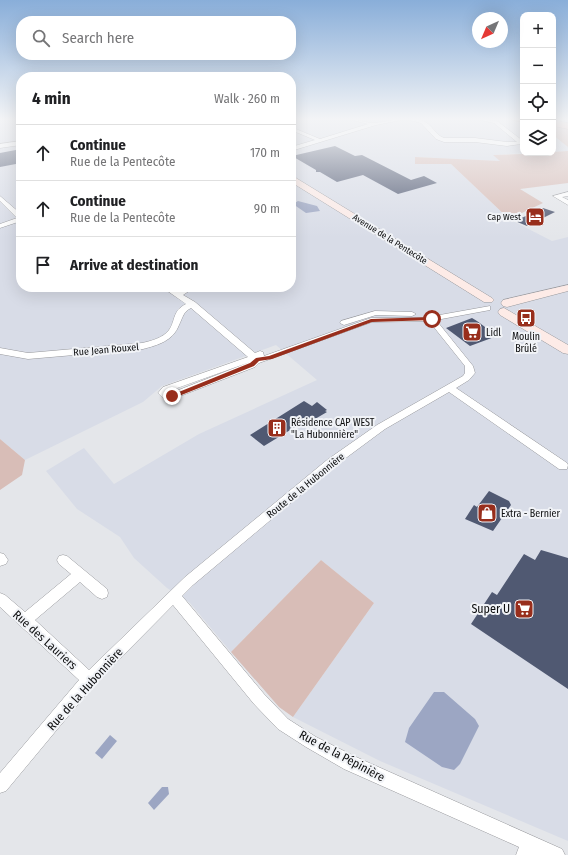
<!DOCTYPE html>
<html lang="en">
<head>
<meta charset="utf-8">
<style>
	body { margin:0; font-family:"Fira Sans Condensed",sans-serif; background:#f6f6f6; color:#202124 }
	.controls { position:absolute; right:12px; top:12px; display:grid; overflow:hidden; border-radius:8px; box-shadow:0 4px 16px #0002 }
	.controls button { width:36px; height:36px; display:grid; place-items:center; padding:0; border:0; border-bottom:1px solid #e0e0e0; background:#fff; color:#202124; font:20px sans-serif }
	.compass { position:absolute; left:472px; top:12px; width:36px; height:36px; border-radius:50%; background:#fff; box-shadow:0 4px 16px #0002; rotate:224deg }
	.stop { position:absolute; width:12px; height:12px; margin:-9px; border:3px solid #982e1c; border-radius:50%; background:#fff }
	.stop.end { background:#982e1c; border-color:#fff; box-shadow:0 1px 4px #0008 }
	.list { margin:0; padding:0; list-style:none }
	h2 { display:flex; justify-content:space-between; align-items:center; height:52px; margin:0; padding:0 16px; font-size:17px }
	h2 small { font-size:13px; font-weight:400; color:#757577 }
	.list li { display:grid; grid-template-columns:26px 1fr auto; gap:12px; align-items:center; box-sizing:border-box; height:56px; padding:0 16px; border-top:1px solid #e0e0e0 }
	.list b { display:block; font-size:15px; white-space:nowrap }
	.list p { margin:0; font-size:13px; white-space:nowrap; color:#757577 }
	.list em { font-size:13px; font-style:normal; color:#757577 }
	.icon { flex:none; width:22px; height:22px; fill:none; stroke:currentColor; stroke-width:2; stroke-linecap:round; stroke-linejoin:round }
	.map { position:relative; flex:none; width:568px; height:855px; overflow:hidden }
	.search { position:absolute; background:#fff; box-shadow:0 4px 16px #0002; left:16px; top:16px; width:280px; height:44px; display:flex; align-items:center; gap:10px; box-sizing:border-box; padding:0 14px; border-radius:16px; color:#757577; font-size:15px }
	.panel { position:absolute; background:#fff; box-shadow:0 4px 16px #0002; left:16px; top:72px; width:280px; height:220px; border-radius:16px }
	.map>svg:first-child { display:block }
	.built { fill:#d8dce7 }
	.green { fill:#d8bdb7 }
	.water { fill:#9ca6c3 }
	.building { fill:#505972 }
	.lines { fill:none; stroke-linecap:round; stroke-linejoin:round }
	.street-casing { stroke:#97989c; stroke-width:1 }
	.secondary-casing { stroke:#97989c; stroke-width:1 }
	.highway-casing { stroke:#a57f77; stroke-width:1 }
	.street { fill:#fff; fill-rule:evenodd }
	.secondary { fill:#fdebe7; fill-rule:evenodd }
	.highway { fill:#f7bdb0; fill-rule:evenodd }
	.route { fill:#982e1c }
	.labels { text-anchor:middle; stroke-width:4; stroke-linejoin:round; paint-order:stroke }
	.far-poi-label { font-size:9px; fill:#0c0d0e; stroke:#f1f3f7; text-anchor:end }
	.far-street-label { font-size:9px; fill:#0c0d0e; stroke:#f1f3f7 }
	.poi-label { font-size:10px; fill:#0c0d0e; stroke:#f1f3f7; text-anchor:start }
	.street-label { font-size:10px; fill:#0c0d0e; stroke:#f1f3f7 }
	.near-poi-label { font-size:12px; fill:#0c0d0e; stroke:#f1f3f7; text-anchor:end }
	.near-street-label { font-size:12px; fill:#0c0d0e; stroke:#f1f3f7 }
</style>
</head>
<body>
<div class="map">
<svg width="568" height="855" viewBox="0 0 568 855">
	<rect width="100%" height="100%" fill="#e4e6ea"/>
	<path class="built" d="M0,118H21V287H291V118H493L523,122V153H525L494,155L501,161L416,157L415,164H451L509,219L552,241L568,237V841L380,761L293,717L374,603L321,560L231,652L190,603L167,588L134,558L120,537L77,509L46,471L84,448L114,484L199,434L317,380L276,345L162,386L143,402L25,460L0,439Z
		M553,135L568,147V151L553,152Z"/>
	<path class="green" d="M553,127L568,129V147L553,135Z
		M568,151V183L520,189L543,203L509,219L451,164H415V157L500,161L493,155L553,153V152Z
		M0,439L25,460L22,475L0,490Z
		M321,560L374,603L293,717L279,707L231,652Z"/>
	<path class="water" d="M298,201L317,206L320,211L306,213L293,204Z
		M434,692H444L475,719L479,726L460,764L454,770L442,767L405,742L409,728Z
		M110,735L117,741L102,759L95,753Z
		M162,787H168L169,794L154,810L148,803Z"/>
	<path class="building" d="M335,146L355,156L362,155L411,180L424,176L437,183L398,194L363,175L337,182L320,172H316V170L292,156Z
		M21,149V163L0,167V153Z
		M543,208L555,212L527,226L515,221Z
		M472,318L477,321L497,336L470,346L446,328Z
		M304,401L312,406L317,402L327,410L325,411L327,412L315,419L314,418L306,422L305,421L264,446L250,435Z
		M489,491L509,501L511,505L493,531L465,519L474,505L477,507Z
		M541,550L568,558V689L471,624L492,592L497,595L524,554L535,560Z"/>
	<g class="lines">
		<defs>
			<path id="street" d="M344,118C354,118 364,123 374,123C391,122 407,113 423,121C432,124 435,135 444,138H475L507,142H517L494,123L471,118L497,121L523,141L521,144L507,146L475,142H444L436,139L421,123L406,119L376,125L291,151V147L315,140L291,130V127L320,139L368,124Z
				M21,141V145L0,148V144Z
				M568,192V196L562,197L568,200V205L553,196Z
				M0,196L21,214V221L0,228V224L17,218L0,201Z
				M162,287H171L178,291L186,287H195L183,295L195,302L255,353L260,351L263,352L264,356L371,318H423L490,306V310L436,320L473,366L475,373L469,380L456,388L567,463L568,465L567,469H559L449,392L385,429L335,466L193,585L182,596L264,694L288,719L316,737L356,757L562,849L565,855H516L519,847L344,769L306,747L278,729L254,704L173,605L94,685L6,791L0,793V773L79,680L0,607V593L5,595L25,612L71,574L59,564L57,560L59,556L63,555L67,556L107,589L108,593L107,597L102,599L97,597L80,582L35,620L89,670L185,577L327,460L377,425L463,376L465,373V366L429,321L372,322L259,363L255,367L175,398H163L158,393L163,387L248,357L191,308C183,312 183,317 179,325C173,341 158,345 143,349L28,359L0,354V348L28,353L142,343C151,341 163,338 169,330C176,320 172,311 186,304ZM250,362L171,393H168L169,391Z
				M375,311L412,312L416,314L412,316L376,315L344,325L340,323L341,321Z
				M0,553L4,554L8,560L6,564L0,566Z"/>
			<path id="secondary" d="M291,175L492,298L494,300L492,302H484L291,182Z
				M568,285V291L507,307L503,306L501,303L503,300Z
				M504,308L568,345V354L563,353L500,315L498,312L500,309Z"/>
			<path id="highway" d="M511,118H523V122L512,120Z
				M553,120L568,123V129L553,126Z"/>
		</defs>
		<use href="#street" class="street-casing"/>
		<use href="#secondary" class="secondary-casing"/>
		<use href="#highway" class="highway-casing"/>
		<use href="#street" class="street"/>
		<use href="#secondary" class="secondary"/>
		<use href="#highway" class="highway"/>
	</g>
	<linearGradient id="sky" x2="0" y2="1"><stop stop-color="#89aed9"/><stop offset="0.5" stop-color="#f3f4f6"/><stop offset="1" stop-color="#f3f4f6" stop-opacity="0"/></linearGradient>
	<rect width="568" height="238" fill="url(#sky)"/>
	<path class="route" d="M432,317L433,318V320L372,322L272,359L259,361L254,366L174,398L169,396L250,363L256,358L269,356L371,319Z"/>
	<defs>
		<symbol id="hotel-square" viewBox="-11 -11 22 22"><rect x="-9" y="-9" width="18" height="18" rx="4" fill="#982e1c" stroke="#f1f3f7"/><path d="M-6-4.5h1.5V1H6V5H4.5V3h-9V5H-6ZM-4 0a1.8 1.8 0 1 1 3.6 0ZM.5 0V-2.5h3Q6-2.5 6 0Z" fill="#fff"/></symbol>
		<symbol id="bus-square" viewBox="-11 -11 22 22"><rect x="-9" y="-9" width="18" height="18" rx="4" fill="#982e1c" stroke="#f1f3f7"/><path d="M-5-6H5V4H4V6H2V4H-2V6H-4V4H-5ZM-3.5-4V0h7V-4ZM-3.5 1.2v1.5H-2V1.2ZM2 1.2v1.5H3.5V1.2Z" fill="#fff"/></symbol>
		<symbol id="supermarket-square" viewBox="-11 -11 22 22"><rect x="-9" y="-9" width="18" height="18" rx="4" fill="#982e1c" stroke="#f1f3f7"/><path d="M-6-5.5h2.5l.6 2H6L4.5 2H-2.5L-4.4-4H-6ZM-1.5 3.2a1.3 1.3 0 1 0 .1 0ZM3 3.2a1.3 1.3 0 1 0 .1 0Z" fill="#fff"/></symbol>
		<symbol id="building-square" viewBox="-11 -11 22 22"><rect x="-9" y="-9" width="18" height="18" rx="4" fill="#982e1c" stroke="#f1f3f7"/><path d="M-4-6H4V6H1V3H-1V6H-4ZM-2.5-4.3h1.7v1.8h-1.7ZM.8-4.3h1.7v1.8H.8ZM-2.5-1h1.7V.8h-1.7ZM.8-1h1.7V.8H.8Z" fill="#fff"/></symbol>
		<symbol id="shop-square" viewBox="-11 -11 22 22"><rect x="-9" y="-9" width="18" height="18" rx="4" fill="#982e1c" stroke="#f1f3f7"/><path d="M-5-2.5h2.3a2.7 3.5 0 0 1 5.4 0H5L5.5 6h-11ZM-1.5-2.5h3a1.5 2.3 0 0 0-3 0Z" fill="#fff"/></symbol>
	</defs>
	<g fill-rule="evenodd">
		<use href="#hotel-square" x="524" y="206" width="22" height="22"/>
		<use href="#bus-square" x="515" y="307" width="22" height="22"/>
		<use href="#supermarket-square" x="461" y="321" width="22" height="22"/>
		<use href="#building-square" x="266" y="417" width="22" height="22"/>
		<use href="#shop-square" x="476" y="502" width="22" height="22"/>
		<use href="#supermarket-square" x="513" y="598" width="22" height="22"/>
	</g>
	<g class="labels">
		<g class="far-poi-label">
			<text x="521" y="220">Cap West</text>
		</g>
		<g class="far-street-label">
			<text transform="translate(390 239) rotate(32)" y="3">Avenue de la Pentecôte</text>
		</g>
		<g class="poi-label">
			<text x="486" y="336">Lidl</text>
			<text x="526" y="340" text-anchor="middle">Moulin<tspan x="526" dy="12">Brûlé</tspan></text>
			<text x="291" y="426">Résidence CAP WEST<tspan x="291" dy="12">"La Hubonnière"</tspan></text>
			<text x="501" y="517">Extra - Bernier</text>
		</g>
		<g class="street-label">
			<text transform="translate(106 349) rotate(-5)" y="4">Rue Jean Rouxel</text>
			<text transform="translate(305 485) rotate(-39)" y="4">Route de la Hubonnière</text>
		</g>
		<g class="near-poi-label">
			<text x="510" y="613">Super U</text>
		</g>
		<g class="near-street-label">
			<text transform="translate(45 640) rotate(42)" y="4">Rue des Lauriers</text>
			<text transform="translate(85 689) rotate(-48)" y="4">Rue de la Hubonnière</text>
			<text transform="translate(342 756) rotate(28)" y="4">Rue de la Pépinière</text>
		</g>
	</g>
</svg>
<div class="controls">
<button>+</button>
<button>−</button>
<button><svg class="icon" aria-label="locate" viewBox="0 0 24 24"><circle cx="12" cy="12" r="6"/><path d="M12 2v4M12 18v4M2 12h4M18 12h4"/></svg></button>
<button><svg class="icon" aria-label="layers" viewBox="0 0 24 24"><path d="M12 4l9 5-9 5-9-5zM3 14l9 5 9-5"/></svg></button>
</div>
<svg class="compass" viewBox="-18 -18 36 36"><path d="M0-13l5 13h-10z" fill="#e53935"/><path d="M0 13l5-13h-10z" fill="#757577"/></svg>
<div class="stop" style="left:432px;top:319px"></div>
<div class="stop end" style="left:172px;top:396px"></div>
<div class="search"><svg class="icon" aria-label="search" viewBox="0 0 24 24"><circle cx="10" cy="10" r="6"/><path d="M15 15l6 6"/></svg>Search here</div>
<section class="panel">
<h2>4 min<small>Walk · 260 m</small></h2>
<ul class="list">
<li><svg class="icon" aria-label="ahead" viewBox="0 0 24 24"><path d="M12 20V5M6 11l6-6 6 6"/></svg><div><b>Continue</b><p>Rue de la Pentecôte</p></div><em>170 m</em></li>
<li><svg class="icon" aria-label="ahead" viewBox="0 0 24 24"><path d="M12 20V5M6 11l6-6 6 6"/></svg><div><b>Continue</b><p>Rue de la Pentecôte</p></div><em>90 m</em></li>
<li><svg class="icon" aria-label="arrive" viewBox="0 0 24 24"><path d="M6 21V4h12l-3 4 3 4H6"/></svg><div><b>Arrive at destination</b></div></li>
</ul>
</section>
</div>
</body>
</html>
